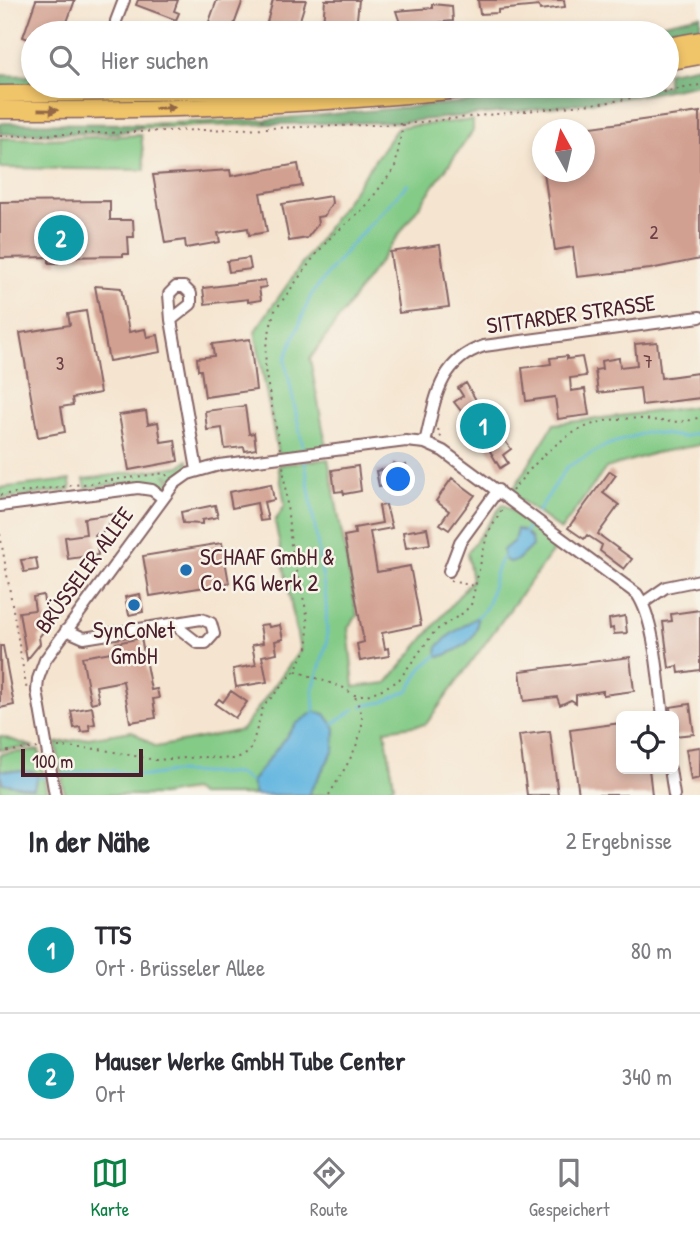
<!DOCTYPE html>
<html lang="de">
<head>
<meta charset="utf-8">
<style>
	body { margin:0; font-family:"Patrick Hand",sans-serif; background:#f7f7f7; color:#2b2b33 }
	.controls { position:absolute; right:21px; bottom:21px; display:grid; overflow:hidden; border-radius:10px; box-shadow:0 4px 10px #0003 }
	.controls button { width:63px; height:63px; display:grid; place-items:center; padding:0; border:0; border-bottom:2px solid #e1e1e2; background:#fff; color:#2b2b33; font:35px sans-serif }
	.compass { position:absolute; left:532px; top:119px; width:63px; height:63px; border-radius:50%; background:#fff; box-shadow:0 4px 10px #0003; rotate:352deg }
	.scale { position:absolute; left:21px; bottom:18px; width:122px; box-sizing:border-box; padding-left:7px; border:4px solid #4a1f2b; border-top:0; font-size:19px; line-height:24px; white-space:nowrap; color:#4a1f2b; -webkit-text-stroke:5px #f7f3e8; paint-order:stroke }
	.you { position:absolute; left:399px; top:480px; width:24px; height:24px; margin:-18px; border:5px solid #fff; border-radius:50%; background:#1a73e8; box-shadow:0 0 0 10px #1a73e833 }
	.badge { display:grid; place-items:center; width:46px; height:46px; border-radius:50%; background:#0b8043; color:#fff; font-size:23px; font-weight:700 }
	.pin { position:absolute; translate:-50% -50%; border:4px solid #fff; box-shadow:0 2px 7px #0006 }
	.list { margin:0; padding:0; list-style:none }
	h2 { display:flex; justify-content:space-between; align-items:center; height:91px; margin:0; padding:0 28px; font-size:30px }
	h2 small { font-size:23px; font-weight:400; color:#7c7c81 }
	.list li { display:grid; grid-template-columns:46px 1fr auto; gap:21px; align-items:center; box-sizing:border-box; height:126px; padding:0 28px; border-top:2px solid #e1e1e2 }
	.list b { display:block; font-size:26px; white-space:nowrap }
	.list p { margin:0; font-size:23px; white-space:nowrap; color:#7c7c81 }
	.list em { font-size:23px; font-style:normal; color:#7c7c81 }
	.icon { flex:none; width:38px; height:38px; fill:none; stroke:currentColor; stroke-width:2; stroke-linecap:round; stroke-linejoin:round }
	.map { position:relative; flex:none; width:700px; height:795px; overflow:hidden }
	.search { position:absolute; background:#fff; box-shadow:0 4px 10px #0003; left:21px; right:21px; top:21px; height:77px; display:flex; align-items:center; gap:18px; box-sizing:border-box; padding:0 24px; border-radius:38px; color:#7c7c81; font-size:26px }
	.sheet { height:343px; background:#fff }
	nav { display:flex; justify-content:space-around; align-items:center; box-sizing:border-box; height:98px; border-top:2px solid #e1e1e2; background:#fff; font-size:19px; color:#7c7c81 }
	nav a { display:grid; justify-items:center; gap:4px }
	nav .on { color:#0b8043 }
	.map>svg:first-child { display:block }
	.green { fill:#84cb87; stroke:#677559; stroke-width:2 }
	.forest { fill:#6baf74; stroke:#5a6750; stroke-width:2 }
	.water { fill:#64b6e0; stroke:#576a86; stroke-width:2 }
	.lines { fill:none; stroke-linecap:round; stroke-linejoin:round }
	.stream { stroke:#64b6e0; stroke-width:2.5 }
	.building { fill:#d2a091 }
	.minor-casing { stroke:#866465; stroke-width:14 }
	.highway-casing { stroke:#866465; stroke-width:19 }
	.path { stroke:#866465; stroke-width:2; stroke-dasharray:2 5; stroke-linecap:butt }
	.minor { stroke:#fff; stroke-width:10 }
	.highway { stroke:#f0c469; stroke-width:16 }
	.oneway { fill:#956947 }
	.poi-dot { fill:#1f6fb2; stroke:#f7f3e8; stroke-width:2.5 }
	.labels { text-anchor:middle; stroke-width:5; stroke-linejoin:round; paint-order:stroke }
	.number-label { font-size:19px; fill:#6c3f44 }
	.street-label { font-size:23px; fill:#4a1f2b; stroke:#f7f3e8 }
	.poi-label { font-size:23px; fill:#4a1f2b; stroke:#f7f3e8; text-anchor:start }
</style>
</head>
<body>
<div class="map">
<svg width="700" height="795" viewBox="0 0 700 795">
	<rect width="100%" height="100%" fill="#f7f3e8"/>
	<filter id="ink" filterUnits="userSpaceOnUse"><feTurbulence type="fractalNoise" baseFrequency=".0143" numOctaves="2"/><feDisplacementMap in="SourceGraphic" scale="14" xChannelSelector="R" yChannelSelector="G"/><feConvolveMatrix kernelMatrix="1 2 1 2 8 2 1 2 1" color-interpolation-filters="sRGB"/></filter>
	<filter id="wash" filterUnits="userSpaceOnUse"><feTurbulence type="fractalNoise" baseFrequency=".00686" numOctaves="4" result="noise"/><feDisplacementMap in="SourceGraphic" scale="28" xChannelSelector="R" yChannelSelector="G"/><feGaussianBlur stdDeviation="1.57" result="paint"/><feColorMatrix in="noise" values="0 0 0 0 0 0 0 0 0 0 0 0 0 0 0 0 0 1.4 0 .05"/><feComposite in="paint" operator="in"/></filter>
	<g filter="url(#wash)">
		<rect width="100%" height="100%" fill="#f5e5d0"/>
		<path class="green" d="M264,120L267,124L139,128L142,124Z
			M473,120V131L310,359L327,450L278,456L255,331L398,127Z
			M141,135L145,170L0,168V138L46,139Z
			M700,406V445L655,453L606,468L561,530L511,493L554,424Z
			M328,459L357,616L348,627L354,687L387,683L472,580L467,553L503,504L558,544L426,724L385,730L394,785L380,795H200L192,790L161,795H65L56,743L132,731L156,747L242,730L300,650L275,521L285,505L278,465Z
			M188,460L190,471L173,481L168,475H165L171,484L165,489L133,482L86,488L84,479L180,466Z
			M70,480L71,490L0,499V488Z
			M0,736L34,747L0,750Z
			M39,750L47,795L0,793V754Z"/>
		<path class="forest" d="M700,15V30L667,38V33H618Z
			M700,66V84L637,96L536,109L402,122L267,124L264,120L478,101L589,86H667V72Z
			M0,75L33,76V86L0,87Z
			M0,123H5L142,124L139,128L117,133L0,134Z"/>
		<path class="water" d="M517,529L525,532L531,539L532,546L516,561L508,562L503,557V550L514,541Z
			M477,617C480,640 459,650 440,657L437,655L438,646L450,635Z
			M314,712L325,714L335,728L334,750L308,795H255L251,782L296,724Z
			M0,770L35,772L38,778L33,789L2,783Z"/>
		<g class="lines">
			<path class="stream" d="M303,447L285,360L311,295L349,247L408,184
				M305,462L326,601L327,643L313,689L314,712
				M537,513L567,467L607,445L647,432L683,437L700,432
				M525,532L530,524
				M477,617C496,605 489,575 503,557
				M362,706L383,702L409,690L422,668L437,655
				M333,724L355,709
				M62,775L101,769L146,776L173,772L238,774L251,782
				M38,778L47,777"/>
		</g>
		<g id="blocks">
			<path class="building" d="M36,0H75L63,33H33V41L23,37Z
				M138,0H178L174,11L179,13L176,20L136,5Z
				M217,0H243L231,33H214L206,30Z
				M273,0H306L299,23L311,26L309,33H287L266,26Z
				M325,0H359L356,28L323,25Z
				M478,0H564L565,7L540,10L539,6L498,10V13L480,14Z
				M432,4L452,6L453,21L441,22L442,24L401,26L396,11L432,8Z
				M700,112V259L650,269L577,277L573,247L555,250L544,172H584V128Z
				M298,164L302,186L260,193L267,232L249,235L248,228L218,233L220,242L186,248L185,240L165,243L153,175L230,170L231,176Z
				M331,196L332,203L324,216L317,217L318,224L307,238L289,241L282,204Z
				M110,201V220H133L134,237H128L129,254H123V256L58,257V263H49V257L0,258V202Z
				M440,245L449,307L399,313L390,252Z
				M249,258L251,269L229,272L227,261Z
				M265,280L266,287L259,288L261,300L248,302V299L205,304L203,288Z
				M95,286L121,288L129,332L145,329L147,337L158,335L161,352L109,361Z
				M86,311L100,393L72,398L73,405L61,407L65,432L38,437L20,333L70,325L68,314Z
				M250,339L256,390L205,397L201,370H198L197,358L214,356L212,344Z
				M657,342L661,378L698,373L700,398L642,405L640,388L598,393L595,370L602,369L601,361L619,358L620,367L637,365L635,344Z
				M567,356V359L582,357L586,376L570,378L571,391L585,389L589,415L558,419L555,397L526,401L522,368L551,364L550,358Z
				M466,383L486,417L490,412L496,417L491,423L511,449L503,455L508,463L500,468L480,434L476,439L470,434L475,429L454,402L463,396L458,388Z
				M245,406L249,434L254,433L256,449L245,451L244,447L225,449L222,428L207,430L205,411Z
				M146,411L148,424L158,422L161,442L175,440L178,461L129,470L119,415Z
				M394,463L399,466L406,465L409,481L379,486L376,471L391,468Z
				M358,466L361,491L344,494L343,491L335,492L332,470Z
				M610,471L616,475L603,493L619,505L598,534L632,559L624,569L600,551L602,545L587,535L584,539L568,528Z
				M452,478L475,495L449,530L440,524L449,511L436,501Z
				M271,484L274,500L264,502L268,520L260,521L257,503L232,508L229,492Z
				M215,505L218,517L202,520V524L183,523L181,512Z
				M386,505L392,528L370,532L377,572L410,566L421,625L382,633L385,649L388,648L389,656L360,661L357,644L364,642L344,536L355,534L354,528L382,523L379,506Z
				M115,514L102,533L95,534L98,555L68,559L65,537L86,534L84,518Z
				M427,528L430,544L406,548L403,532Z
				M222,543L229,583L150,596L143,556Z
				M36,558L38,570L24,572L21,560Z
				M140,594L143,612L129,615L125,597Z
				M43,595L48,626L39,637L40,644L27,660L19,612L35,610L33,597Z
				M700,610V670L679,673L678,666L669,668L663,622L672,621L671,614Z
				M625,616L627,633L614,634L613,628L610,629L609,619Z
				M268,624L269,627L280,625L283,639L275,641L277,653L262,656L267,682L236,687L233,669L256,665L252,645L263,643L260,625Z
				M141,638L151,690L157,689L159,698L153,699L156,718L130,722L123,681L96,686L99,701L91,703L82,657L117,651L116,643Z
				M0,646H3L14,705L0,708Z
				M630,657L634,691L603,695V691L576,695V703L571,700L560,705L557,697L524,701L520,671Z
				M231,691L247,702L235,718L215,704L219,699L223,702Z
				M690,704L694,734L674,736V716H671L670,707Z
				M92,707L95,724L89,725L90,731L81,732L80,727L74,728L71,711Z
				M621,723V769H649L652,795H579L570,730Z
				M550,731L558,795H527L519,735Z
				M700,747V778L691,780L686,749Z"/>
		</g>
	</g>
	<g filter="url(#ink)">
		<use href="#blocks" fill-opacity="0" stroke="#866465" stroke-width="2"/>
		<g class="lines">
			<defs>
				<path id="minor" d="M115,33L116,21L124,0
					M171,320L169,294L176,287H184L191,294V304L171,320L197,470
					M425,443C435,401 438,361 484,346L700,317
					M0,506L138,488L152,490L163,498
					M449,571L460,542L498,490
					M643,603L666,587L700,580
					M66,630L84,638L201,619L211,623L214,634L206,643H198L180,629L178,623
					M670,769L674,795
					M55,795L37,691L38,679L45,660L174,484L188,474L219,465L406,441L425,443L443,451L637,594C656,622 658,682 663,716"/>
				<path id="highway" d="M667,46L700,40
					M667,62L700,56
					M0,94L210,91L337,86
					M0,110C165,111 331,105 496,86"/>
			</defs>
			<use href="#minor" class="minor-casing"/>
			<use href="#highway" class="highway-casing"/>
			<path class="path" d="M0,136L403,124L610,102L700,85
				M438,429L442,440
				M280,449L265,370L266,346L274,312L314,257L329,239L365,207L395,168L403,124
				M512,491C547,447 581,414 642,419C663,421 680,425 700,417
				M0,495L165,473L169,478
				M0,534L27,691
				M450,581L475,586
				M296,671L344,688L354,695H367L382,689L398,681L435,631L463,613L471,605L487,535L503,508
				M58,747L99,749L155,760L202,757L233,759L245,755L251,749L263,707L295,671L308,646L307,614L291,545L283,465
				M0,752L38,748
				M329,795C341,774 364,742 362,717C361,710 357,703 355,696"/>
			<use href="#minor" class="minor"/>
			<use href="#highway" class="highway"/>
		</g>
		<defs><path id="oneway-solid" d="M-6-.8H1V-3.2L6.5 0L1 3.2V.8H-6Z" transform="scale(1.75)"/></defs>
		<g class="oneway">
			<use href="#oneway-solid" transform="translate(165 108) rotate(-2)"/>
			<use href="#oneway-solid" transform="translate(48 110) rotate(1)"/>
		</g>
	</g>
	<g class="poi-dot">
		<circle cx="186" cy="570" r="7"/>
		<circle cx="134" cy="605" r="7"/>
	</g>
	<g class="labels">
		<g class="number-label">
			<text x="654" y="239">2</text>
			<text x="648" y="368">7</text>
			<text x="60" y="370">3</text>
		</g>
		<g class="street-label">
			<text transform="translate(571 314) rotate(-8)" y="8">SITTARDER STRASSE</text>
			<text transform="translate(84 570) rotate(-54)" y="8">BRÜSSELER ALLEE</text>
		</g>
		<g class="poi-label">
			<text x="200" y="565">SCHAAF GmbH &amp;<tspan x="200" dy="26">Co. KG Werk 2</tspan></text>
			<text x="134" y="638" text-anchor="middle">SynCoNet<tspan x="134" dy="26">GmbH</tspan></text>
		</g>
	</g>
</svg>
<div class="controls">
<button><svg class="icon" aria-label="locate" viewBox="0 0 24 24"><circle cx="12" cy="12" r="6"/><path d="M12 2v4M12 18v4M2 12h4M18 12h4"/></svg></button>
</div>
<svg class="compass" viewBox="-18 -18 36 36"><path d="M0-13l5 13h-10z" fill="#e53935"/><path d="M0 13l5-13h-10z" fill="#7c7c81"/></svg>
<div class="scale">100 m</div>
<div class="you"></div>
<div class="pin badge" style="left:483px;top:426px;background:#0f9aa8">1</div>
<div class="pin badge" style="left:61px;top:238px;background:#0f9aa8">2</div>
<div class="search"><svg class="icon" aria-label="search" viewBox="0 0 24 24"><circle cx="10" cy="10" r="6"/><path d="M15 15l6 6"/></svg>Hier suchen</div>
</div>
<section class="sheet">
<h2>In der Nähe<small>2 Ergebnisse</small></h2>
<ul class="list">
<li><span class="badge" style="background:#0f9aa8">1</span><div><b>TTS</b><p>Ort · Brüsseler Allee</p></div><em>80 m</em></li>
<li><span class="badge" style="background:#0f9aa8">2</span><div><b>Mauser Werke GmbH Tube Center</b><p>Ort</p></div><em>340 m</em></li>
</ul>
</section>
<nav>
<a class="on"><svg class="icon" aria-label="map" viewBox="0 0 24 24"><path d="M3 6l6-2 6 2 6-2v14l-6 2-6-2-6 2zM9 4v14M15 6v14"/></svg>Karte</a>
<a><svg class="icon" aria-label="directions" viewBox="0 0 24 24"><path d="M12 3l9 9-9 9-9-9zM9 14v-3h6M13 9l2 2-2 2"/></svg>Route</a>
<a><svg class="icon" aria-label="saved" viewBox="0 0 24 24"><path d="M7 4h10v16l-5-4-5 4z"/></svg>Gespeichert</a>
</nav>
</body>
</html>
